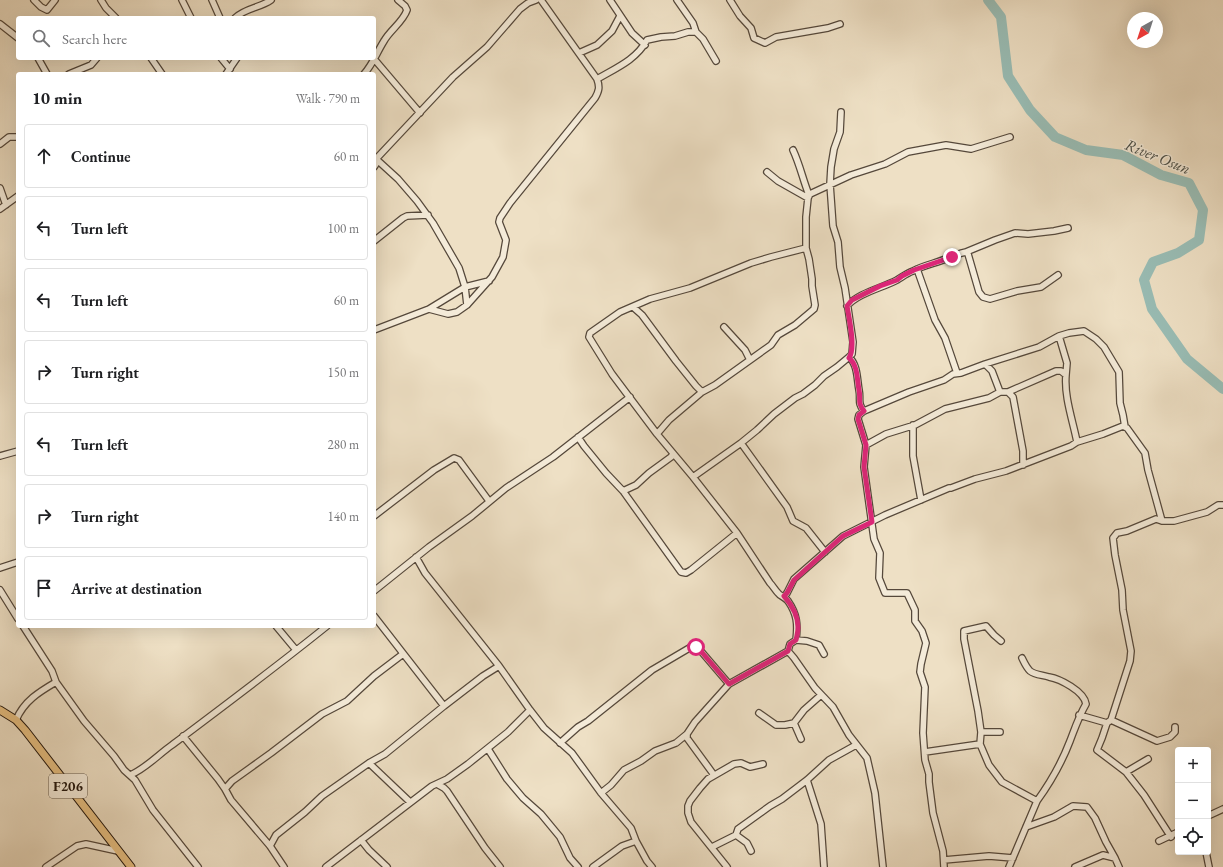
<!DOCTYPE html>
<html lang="en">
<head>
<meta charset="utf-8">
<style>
	body { margin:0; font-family:"EB Garamond",serif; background:#f2f2f2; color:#202124 }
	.controls { position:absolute; right:12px; bottom:12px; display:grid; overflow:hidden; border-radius:4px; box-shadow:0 4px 16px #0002 }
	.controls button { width:36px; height:36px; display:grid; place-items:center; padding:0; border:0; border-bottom:1px solid #e0e0e0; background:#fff; color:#202124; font:20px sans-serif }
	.compass { position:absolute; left:1127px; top:12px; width:36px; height:36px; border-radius:50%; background:#fff; box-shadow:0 4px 16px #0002; rotate:219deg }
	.stop { position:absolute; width:12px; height:12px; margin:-9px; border:3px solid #db2777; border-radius:50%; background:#fff }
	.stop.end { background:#db2777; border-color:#fff; box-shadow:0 1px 4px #0008 }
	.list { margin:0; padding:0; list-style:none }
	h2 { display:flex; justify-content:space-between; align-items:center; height:52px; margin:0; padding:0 16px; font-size:17px }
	h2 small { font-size:13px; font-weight:400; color:#757577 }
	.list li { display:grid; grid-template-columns:26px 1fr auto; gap:12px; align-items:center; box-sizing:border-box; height:64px; margin:0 8px 8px; padding:0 8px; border:1px solid #e0e0e0; border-radius:4px }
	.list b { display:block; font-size:15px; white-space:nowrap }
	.list em { font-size:13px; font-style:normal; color:#757577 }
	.icon { flex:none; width:22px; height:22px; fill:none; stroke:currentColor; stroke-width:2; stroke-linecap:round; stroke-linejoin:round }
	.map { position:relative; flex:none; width:1223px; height:867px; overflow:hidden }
	.search { position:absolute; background:#fff; box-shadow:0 4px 16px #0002; left:16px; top:16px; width:360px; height:44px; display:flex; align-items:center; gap:10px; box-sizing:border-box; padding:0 14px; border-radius:4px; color:#757577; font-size:15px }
	.panel { position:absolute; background:#fff; box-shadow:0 4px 16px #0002; left:16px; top:72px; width:360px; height:556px; border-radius:4px }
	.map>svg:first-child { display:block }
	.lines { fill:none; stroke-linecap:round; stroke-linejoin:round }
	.river { stroke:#99bdb5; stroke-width:10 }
	.minor-casing { stroke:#55483b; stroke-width:8 }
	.major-casing { stroke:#22160d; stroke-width:9 }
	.minor { stroke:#f4ebd9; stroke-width:5.5 }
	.major { stroke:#e7c082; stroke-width:7 }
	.route { stroke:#db2777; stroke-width:5 }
	.labels { text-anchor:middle; stroke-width:3; stroke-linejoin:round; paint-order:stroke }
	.shield { fill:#f4ebd9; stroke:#61564a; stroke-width:1 }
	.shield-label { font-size:14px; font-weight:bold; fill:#22160d }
	.water-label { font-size:16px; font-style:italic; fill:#4c5048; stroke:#f4ebd9 }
</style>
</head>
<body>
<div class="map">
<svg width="1223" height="867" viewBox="0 0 1223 867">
	<rect width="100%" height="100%" fill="#eee0c5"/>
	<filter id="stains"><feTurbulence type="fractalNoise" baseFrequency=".005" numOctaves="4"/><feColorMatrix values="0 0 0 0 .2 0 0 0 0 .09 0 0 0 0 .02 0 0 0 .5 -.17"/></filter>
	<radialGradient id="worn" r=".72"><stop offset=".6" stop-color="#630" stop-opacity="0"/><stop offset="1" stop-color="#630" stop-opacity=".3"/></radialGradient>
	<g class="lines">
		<path class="river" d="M988,0L1001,17L1008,76L1030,110L1055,137L1086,150L1123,155L1161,175L1189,183L1203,210L1199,240L1178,253L1153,262L1144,280L1152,309L1187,359L1223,389"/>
		<defs>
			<path id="minor" d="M34,0L41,7L47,10L55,0
				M101,0L106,8L116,18
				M182,0L191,18
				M212,0L220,18
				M610,0L632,33L645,45
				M677,0L693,23L696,32
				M730,0L740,16L751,28L754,38L765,43L776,37L828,28L840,24
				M235,18C245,8 260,8 271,0
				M0,24L18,38
				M579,53L597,45L612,31L620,16
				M38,58L47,74
				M151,58L162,74
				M221,58L230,69
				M375,60L420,113
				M69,74L91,65L97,58
				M226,74L237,58
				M364,74C373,64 377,52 384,41C390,30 403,22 407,10L405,6L398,0
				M597,79C616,68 636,60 647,40L661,37L675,36L688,32H696L703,39L716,61
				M0,144L9,137H18
				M793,150C800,165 803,180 809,195
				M375,158L398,179L417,201L433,223L459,268L465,287L467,305
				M374,167L376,164V159L453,77L487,47L520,9L528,3L536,0
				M767,172L778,181L808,198
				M0,188L6,205
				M0,209L18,196
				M374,241L403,218L407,216L428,215
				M806,248L771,257L751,263L690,288L650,299L620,312L590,333L589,337L612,374L657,434L693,477L737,533L770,583C773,586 775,590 778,593C780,596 785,597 788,601C797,614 798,624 796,640L790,644L788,651L794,658L815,688L833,707L849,735L867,758L875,793L883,867
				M966,252L995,240L1015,233L1028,234L1054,231L1068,228
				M917,269L935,320L945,338L957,373
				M847,306C858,293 882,288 897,280C902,277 907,273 913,271C924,265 937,263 948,258C955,256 959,253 966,252L968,254L979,292L983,297L990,299L1017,291L1041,287L1058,275
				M633,307L642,315L676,361L696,386L702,392
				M429,309L465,287L489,281
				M724,327L745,350L750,360
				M374,330L429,309L448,314L457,312L467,305L492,277L503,257L506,240L499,222L500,218L510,203L595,98C599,91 600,87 597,79L541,0
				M1059,336L1067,363L1066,375
				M849,357C858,365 857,380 859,390C861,399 857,403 864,411
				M985,364L1039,347L1059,336L1069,333L1084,331L1096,339L1104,347L1119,372L1120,403L1123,415L1125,427
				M1008,392L1056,371H1061L1066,375C1064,397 1073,421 1077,442
				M913,425V456L921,500
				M657,434L669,420L702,392L715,385L771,345L778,335L795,325L814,309L815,305L812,286V279L809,259L806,248V217L808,198L810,194L851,175L885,164L908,152L946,145L971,149L1010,137
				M578,437L584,446L606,473L623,491L681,572L686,573L691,570L737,533
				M741,443L787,507L793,521L806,528L825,552
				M866,445L858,419L859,415L864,411L909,392L944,380L953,374L961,373L985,364L992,371L1000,392
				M0,456L18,451
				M693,477L741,443L757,430L774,414L795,398L803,394L815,385L824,376L837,367L849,357L852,354L853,342L845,288L840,267L838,242L833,226L830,184L831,167L834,149L840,132L841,112
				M623,491L636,485L649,473L671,457L673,454
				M374,516L434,470L454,458L459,460L489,501
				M416,557L425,573L499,666L530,710L544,728L572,753L601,793L631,828L636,841L647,861L652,867
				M0,568L18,562
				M0,590L18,619
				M374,591L429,547L472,516L506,488L553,457L630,397
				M784,597L787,593L794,579L843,536L885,515L949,488H951L975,479L1006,471L1071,446L1077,442L1103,434L1123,426L1127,428L1145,453L1148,470L1162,521
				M374,616L444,706
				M23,626L52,671L56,682L84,721L114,756L124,770L135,780L153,810L198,867
				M276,626L296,650
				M796,640L807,641L819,645L824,654
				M759,713L776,725H785L794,723L804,710L821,695
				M1079,715L1107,723L1111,720L1130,661L1131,651L1123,610L1122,590L1115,555L1113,538L1117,533L1127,531L1156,519L1162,521H1174L1207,512L1218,505H1223
				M16,720C24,701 39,692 56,682
				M1111,720L1157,741L1170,737L1175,732V727
				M794,723L801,739
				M1107,723L1102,738L1097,750L1126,772
				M981,732L978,711L964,639V631L986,626L994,635L1001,641
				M1000,732H981L980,744L989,765L1002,782L1037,801
				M183,736L218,779L225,789L231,800L270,846L284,867
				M560,743L578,727L588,721L652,670L691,647H696L700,650L729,684
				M488,749L507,779L523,798L541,814L560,837L570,858L578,867
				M925,752L980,744
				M1148,759L1126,772L1144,795L1171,837
				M369,763L410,802
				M130,775C144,770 159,754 172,745C224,706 276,667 327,626
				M714,775L687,738V734L695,722L729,684L788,651
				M807,780L821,824L824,867
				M437,784L444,788L447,791L485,848L500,867
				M225,789L232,781L271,753L322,714L347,701L374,676L403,654
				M601,793L611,785L624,770L641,761L655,751L676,743L687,734
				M1208,816L1223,809
				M1026,827L1054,817L1073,806L1087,807L1095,818L1106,842L1115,858L1103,855L1075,867
				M736,835L747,843L751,851
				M361,840L369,850L387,867
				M1159,841L1178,832
				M270,846L276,835L305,812L322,796L369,763L385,754L444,706L483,676L499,666
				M712,847L736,835L738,829L770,806L782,799L807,780L829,760L856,745
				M1206,852L1209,867
				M1115,858L1119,867
				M944,860L989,856L1013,858
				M46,867L77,846L86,844L118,851
				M326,867L432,786L447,779L468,764L508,732L530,710
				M593,867L622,846L636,841
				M727,867L691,822L688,813V806L690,801L700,788L708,779L734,764L741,763L750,767L763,764
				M944,867L943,851L933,813L929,782V774L925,760L923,733L925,687L920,672L921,664L926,643L922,631L915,621V610L907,593H885L879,578L880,553L874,539L864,467L866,445L886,434L915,425L945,409L989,398L1000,392H1008L1013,397L1023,451V465
				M1009,867L1037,801C1050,783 1062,762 1070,741C1075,728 1079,716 1086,704C1084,691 1060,679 1049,677C1043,675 1035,675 1030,671C1026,667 1024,662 1022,658"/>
			<path id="major" d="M0,710L16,720L25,730L131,867"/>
		</defs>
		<use href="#minor" class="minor-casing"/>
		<use href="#major" class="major-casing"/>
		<use href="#minor" class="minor"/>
		<use href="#major" class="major"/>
	</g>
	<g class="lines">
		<path class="route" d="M696,647L700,650L729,684L788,651L790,644L796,640C797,636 798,631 798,627C798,616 791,604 784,596L787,593L794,580L834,544L843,536L872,522L864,467L866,445L858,419L859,415L864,411C857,403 861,399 859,390C857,380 858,365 849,358C856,348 849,318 847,306L852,300L880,286L897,280L902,276L914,270L952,257"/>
	</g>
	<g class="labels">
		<rect class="shield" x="49" y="774" width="38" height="24" rx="3"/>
		<g class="shield-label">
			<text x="68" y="791">F206</text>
		</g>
		<g class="water-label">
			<text transform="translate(1158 156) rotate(22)" y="6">River Osun</text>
		</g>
	</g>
	<rect width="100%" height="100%" filter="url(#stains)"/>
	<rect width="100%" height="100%" fill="url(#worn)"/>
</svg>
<div class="controls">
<button>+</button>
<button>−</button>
<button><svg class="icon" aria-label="locate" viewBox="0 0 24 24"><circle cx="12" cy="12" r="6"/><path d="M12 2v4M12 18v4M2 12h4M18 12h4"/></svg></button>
</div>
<svg class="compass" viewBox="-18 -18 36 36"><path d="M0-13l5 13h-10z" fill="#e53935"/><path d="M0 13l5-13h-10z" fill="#757577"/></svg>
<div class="stop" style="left:696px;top:647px"></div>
<div class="stop end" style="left:952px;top:257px"></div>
<div class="search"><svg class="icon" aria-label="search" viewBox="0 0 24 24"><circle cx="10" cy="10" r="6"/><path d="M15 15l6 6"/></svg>Search here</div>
<section class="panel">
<h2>10 min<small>Walk · 790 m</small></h2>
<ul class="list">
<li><svg class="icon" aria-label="ahead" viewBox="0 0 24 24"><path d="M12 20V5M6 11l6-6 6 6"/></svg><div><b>Continue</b></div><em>60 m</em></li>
<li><svg class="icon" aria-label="left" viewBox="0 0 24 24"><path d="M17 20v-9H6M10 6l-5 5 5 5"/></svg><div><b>Turn left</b></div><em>100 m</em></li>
<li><svg class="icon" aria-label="left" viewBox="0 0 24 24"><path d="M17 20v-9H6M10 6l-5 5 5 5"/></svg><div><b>Turn left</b></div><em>60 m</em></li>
<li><svg class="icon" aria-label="right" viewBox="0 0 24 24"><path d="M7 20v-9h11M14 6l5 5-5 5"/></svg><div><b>Turn right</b></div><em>150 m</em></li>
<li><svg class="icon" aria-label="left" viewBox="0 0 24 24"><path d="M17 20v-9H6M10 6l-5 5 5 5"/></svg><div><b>Turn left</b></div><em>280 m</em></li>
<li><svg class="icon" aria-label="right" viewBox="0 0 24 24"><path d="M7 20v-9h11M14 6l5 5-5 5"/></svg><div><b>Turn right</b></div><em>140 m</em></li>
<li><svg class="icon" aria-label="arrive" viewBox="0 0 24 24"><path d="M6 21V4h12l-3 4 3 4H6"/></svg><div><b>Arrive at destination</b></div></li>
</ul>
</section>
</div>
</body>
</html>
